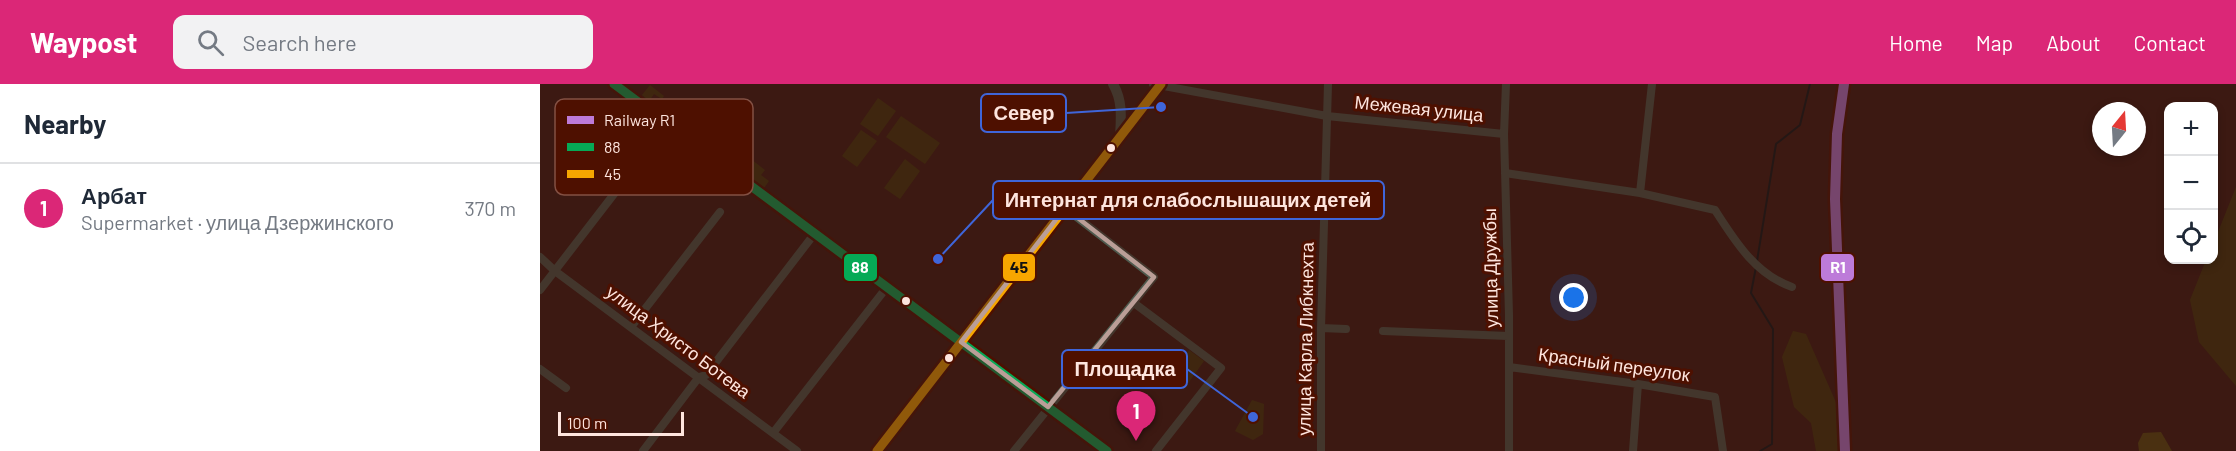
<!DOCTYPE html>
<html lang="en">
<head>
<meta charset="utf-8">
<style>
	body { margin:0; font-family:Barlow,sans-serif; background:#f2f2f3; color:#1f2937 }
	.controls { position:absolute; right:18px; top:18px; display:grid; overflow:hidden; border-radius:12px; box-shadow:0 3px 9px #0003 }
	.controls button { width:54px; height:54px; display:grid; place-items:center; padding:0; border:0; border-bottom:2px solid #e0e1e3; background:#fff; color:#1f2937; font:30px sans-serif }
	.compass { position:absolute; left:1552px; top:18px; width:54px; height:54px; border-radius:50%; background:#fff; box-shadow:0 3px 9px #0003; rotate:18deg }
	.scale { position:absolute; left:18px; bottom:15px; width:126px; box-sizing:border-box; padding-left:6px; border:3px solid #fee5de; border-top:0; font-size:16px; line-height:21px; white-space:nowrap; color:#fee5de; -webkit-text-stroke:4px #4e1000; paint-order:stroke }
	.you { position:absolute; left:1034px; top:214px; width:21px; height:21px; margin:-15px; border:4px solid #fff; border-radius:50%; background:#1a73e8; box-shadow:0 0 0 9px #1a73e833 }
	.badge { display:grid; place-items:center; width:39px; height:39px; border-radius:50%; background:#db2777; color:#fff; font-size:20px; font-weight:700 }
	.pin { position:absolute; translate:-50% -50px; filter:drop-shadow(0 2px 3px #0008) }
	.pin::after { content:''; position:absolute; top:32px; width:21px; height:18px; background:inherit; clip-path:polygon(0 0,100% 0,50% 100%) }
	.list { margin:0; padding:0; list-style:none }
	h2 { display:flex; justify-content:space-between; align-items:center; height:78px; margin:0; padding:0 24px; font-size:26px }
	h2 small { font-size:20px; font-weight:400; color:#747a83 }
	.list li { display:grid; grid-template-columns:39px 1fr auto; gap:18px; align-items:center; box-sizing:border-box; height:90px; padding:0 24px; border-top:2px solid #e0e1e3 }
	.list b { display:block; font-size:22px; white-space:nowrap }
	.list p { margin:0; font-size:20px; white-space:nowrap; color:#747a83 }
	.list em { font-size:20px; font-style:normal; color:#747a83 }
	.icon { flex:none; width:33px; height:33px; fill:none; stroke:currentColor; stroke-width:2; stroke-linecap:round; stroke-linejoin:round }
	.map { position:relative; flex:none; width:1696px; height:367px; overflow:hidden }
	header { display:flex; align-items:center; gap:36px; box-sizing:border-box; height:84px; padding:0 30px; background:#db2777; color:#fff }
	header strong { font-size:28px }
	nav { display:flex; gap:33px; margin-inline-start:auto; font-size:21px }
	.search { width:420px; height:54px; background:#f2f2f3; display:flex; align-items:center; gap:15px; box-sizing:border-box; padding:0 21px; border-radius:12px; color:#747a83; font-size:22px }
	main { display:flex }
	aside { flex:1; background:#fff }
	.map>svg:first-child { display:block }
	.green { fill:#44370c }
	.forest { fill:#5b4c11 }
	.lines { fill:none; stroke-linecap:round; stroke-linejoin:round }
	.stream { stroke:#08161a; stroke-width:2 }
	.minor { stroke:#4d594d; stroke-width:8 }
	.tertiary { stroke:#4d594d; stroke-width:10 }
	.bus-1-casing { stroke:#4e1000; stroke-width:14 }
	.bus-2-casing { stroke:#4e1000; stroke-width:14 }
	.bus-1 { stroke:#06aa56; stroke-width:9 }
	.bus-2 { stroke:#f7a600; stroke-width:9 }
	.rail-1-casing { stroke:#4e1000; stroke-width:15 }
	.rail-1 { stroke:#bd7bd9; stroke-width:10 }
	.marked { fill:none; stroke:#ba9e97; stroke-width:4.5; stroke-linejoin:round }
	.bus-dot { fill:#fee5de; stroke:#4e1000; stroke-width:2 }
	.labels { text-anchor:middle; stroke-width:6; stroke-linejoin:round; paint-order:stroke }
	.street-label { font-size:18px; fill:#fee5de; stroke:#4e1000 }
	.key { fill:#4e1000; stroke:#835043; stroke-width:1.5 }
	.key-label { font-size:16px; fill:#fee5de }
	.leader { fill:none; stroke:#3f65d9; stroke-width:2 }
	.callout-dot { fill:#3f65d9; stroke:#4e1000; stroke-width:2 }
	.callout { fill:#4e1000; stroke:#3f65d9; stroke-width:2 }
	.callout-label { font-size:20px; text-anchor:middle; font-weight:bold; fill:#fee5de }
	.line-badge { stroke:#4e1000; stroke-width:2 }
	.badge-label { font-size:16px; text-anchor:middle; font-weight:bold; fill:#fff }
	.pale-badge-label { font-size:16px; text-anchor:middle; font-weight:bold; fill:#111 }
</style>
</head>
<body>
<header>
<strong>Waypost</strong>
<div class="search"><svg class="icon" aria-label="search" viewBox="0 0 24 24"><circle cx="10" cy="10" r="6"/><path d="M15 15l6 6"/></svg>Search here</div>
<nav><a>Home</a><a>Map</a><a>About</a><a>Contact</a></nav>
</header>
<main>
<aside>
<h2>Nearby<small></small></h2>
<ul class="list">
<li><span class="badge">1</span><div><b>Арбат</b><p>Supermarket · улица Дзержинского</p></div><em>370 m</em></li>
</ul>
</aside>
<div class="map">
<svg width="1696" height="367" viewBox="0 0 1696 367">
	<rect width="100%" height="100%" fill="#3c1a12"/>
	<path class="green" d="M110,1L124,12L122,15L114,10L109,17L102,11Z
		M338,14L356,27L338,52L320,40Z
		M361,32L400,59L385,80L346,53Z
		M321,46L337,57L317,83L302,72Z
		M189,58L225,86L221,91L229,97L224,104L180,70Z
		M365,75L380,87L360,115L344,104Z
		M1696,103V302L1659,258L1650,216L1666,176H1674V158Z
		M1253,247L1266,250L1298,323V367H1276L1271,339L1254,323L1242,273Z
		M649,266L664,277L644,305L629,294Z
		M712,316L724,320L723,350L713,356L695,347Z"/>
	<path class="forest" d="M1621,348L1632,367H1599L1598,359L1603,349Z"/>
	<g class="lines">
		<path class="stream" d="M1217,177L1236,60L1260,41L1270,0
			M1216,183L1211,209L1233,245L1232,360L1220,367"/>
		<path class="minor" d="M74,0L567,367
			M613,0L787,32L964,50
			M966,0L964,50L969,231V367
			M965,89L1100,109L1175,126C1195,157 1215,190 1252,203
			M1100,109L1112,0
			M0,173L15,187L257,367
			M0,206L128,40
			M594,219L681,284L616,367
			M91,243L180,128
			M781,244L806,245
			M843,247L968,252
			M969,283L1098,300L1175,313L1183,367
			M0,285L26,304
			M233,349L347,203
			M103,367L159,293L166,291L275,149
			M474,367L614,193L525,124
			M781,367V244L788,0
			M1093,367L1098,300"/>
		<path class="tertiary" d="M573,0C583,17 581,34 580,53
			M337,367L621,0"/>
		<defs>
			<path id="bus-1" d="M74,0L567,367"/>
			<path id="bus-2" d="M337,367L621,0"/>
		</defs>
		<use href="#bus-1" class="bus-1-casing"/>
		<use href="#bus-2" class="bus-2-casing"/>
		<use href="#bus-1" class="bus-1"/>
		<use href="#bus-2" class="bus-2"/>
		<defs>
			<path id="rail-1" d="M1304,0L1297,50L1295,115L1305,367"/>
		</defs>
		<use href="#rail-1" class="rail-1-casing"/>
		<use href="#rail-1" class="rail-1"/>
	</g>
	<path d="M0 0H1696V367H0ZM525,124L614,193L508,323L421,258Z" fill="#3c1a12" fill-opacity=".55" fill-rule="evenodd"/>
	<path class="marked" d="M525,124L614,193L508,323L421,258Z"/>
	<g class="bus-dot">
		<circle cx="571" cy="64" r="5"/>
		<circle cx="366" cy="217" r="5"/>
		<circle cx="409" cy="274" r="5"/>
	</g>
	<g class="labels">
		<g class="street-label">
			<text transform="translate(879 25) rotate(6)" y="6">Межевая улица</text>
			<text transform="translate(951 184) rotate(-91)" y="6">улица Дружбы</text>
			<text transform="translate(766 255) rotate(-89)" y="6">улица Карла Либкнехта</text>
			<text transform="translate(138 258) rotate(37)" y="6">улица Христо Ботева</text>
			<text transform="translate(1074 281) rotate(8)" y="6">Красный переулок</text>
		</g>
	</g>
	<rect x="15" y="15" width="198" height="96" rx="9" class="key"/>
	<rect x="27" y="32" width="27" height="8" fill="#bd7bd9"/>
	<rect x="27" y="59" width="27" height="8" fill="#06aa56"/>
	<rect x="27" y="86" width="27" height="8" fill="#f7a600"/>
	<g class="key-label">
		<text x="64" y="42">Railway R1</text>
		<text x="64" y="69">88</text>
		<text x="64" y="96">45</text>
	</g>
	<path class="leader" d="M621 23L526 29M398 175L453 116M713 333L647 285"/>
	<g class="callout-dot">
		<circle cx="621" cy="23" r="6"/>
		<circle cx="398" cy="175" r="6"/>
		<circle cx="713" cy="333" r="6"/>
	</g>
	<g class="callout">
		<rect x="441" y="10" width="85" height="38" rx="6"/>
		<rect x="453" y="97" width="391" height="38" rx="6"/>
		<rect x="522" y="266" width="125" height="38" rx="6"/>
	</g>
	<g class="callout-label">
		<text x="484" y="36">Север</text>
		<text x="648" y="123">Интернат для слабослышащих детей</text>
		<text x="585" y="292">Площадка</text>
	</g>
	<g class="line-badge">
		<rect x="1280" y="169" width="35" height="29" rx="6" fill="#bd7bd9"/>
		<rect x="303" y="169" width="35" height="29" rx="6" fill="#06aa56"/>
		<rect x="462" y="169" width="34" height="29" rx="6" fill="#f7a600"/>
	</g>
	<g class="badge-label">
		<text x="1298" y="189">R1</text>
		<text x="320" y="189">88</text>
	</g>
	<g class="pale-badge-label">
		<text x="479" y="189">45</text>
	</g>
</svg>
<div class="controls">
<button>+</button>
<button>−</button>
<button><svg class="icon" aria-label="locate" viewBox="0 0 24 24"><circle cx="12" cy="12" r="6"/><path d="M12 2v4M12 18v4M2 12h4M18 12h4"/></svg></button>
</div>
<svg class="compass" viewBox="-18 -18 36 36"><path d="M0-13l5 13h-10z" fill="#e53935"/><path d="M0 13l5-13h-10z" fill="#747a83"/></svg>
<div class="scale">100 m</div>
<div class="you"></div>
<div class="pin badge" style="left:596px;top:357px">1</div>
</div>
</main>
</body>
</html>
